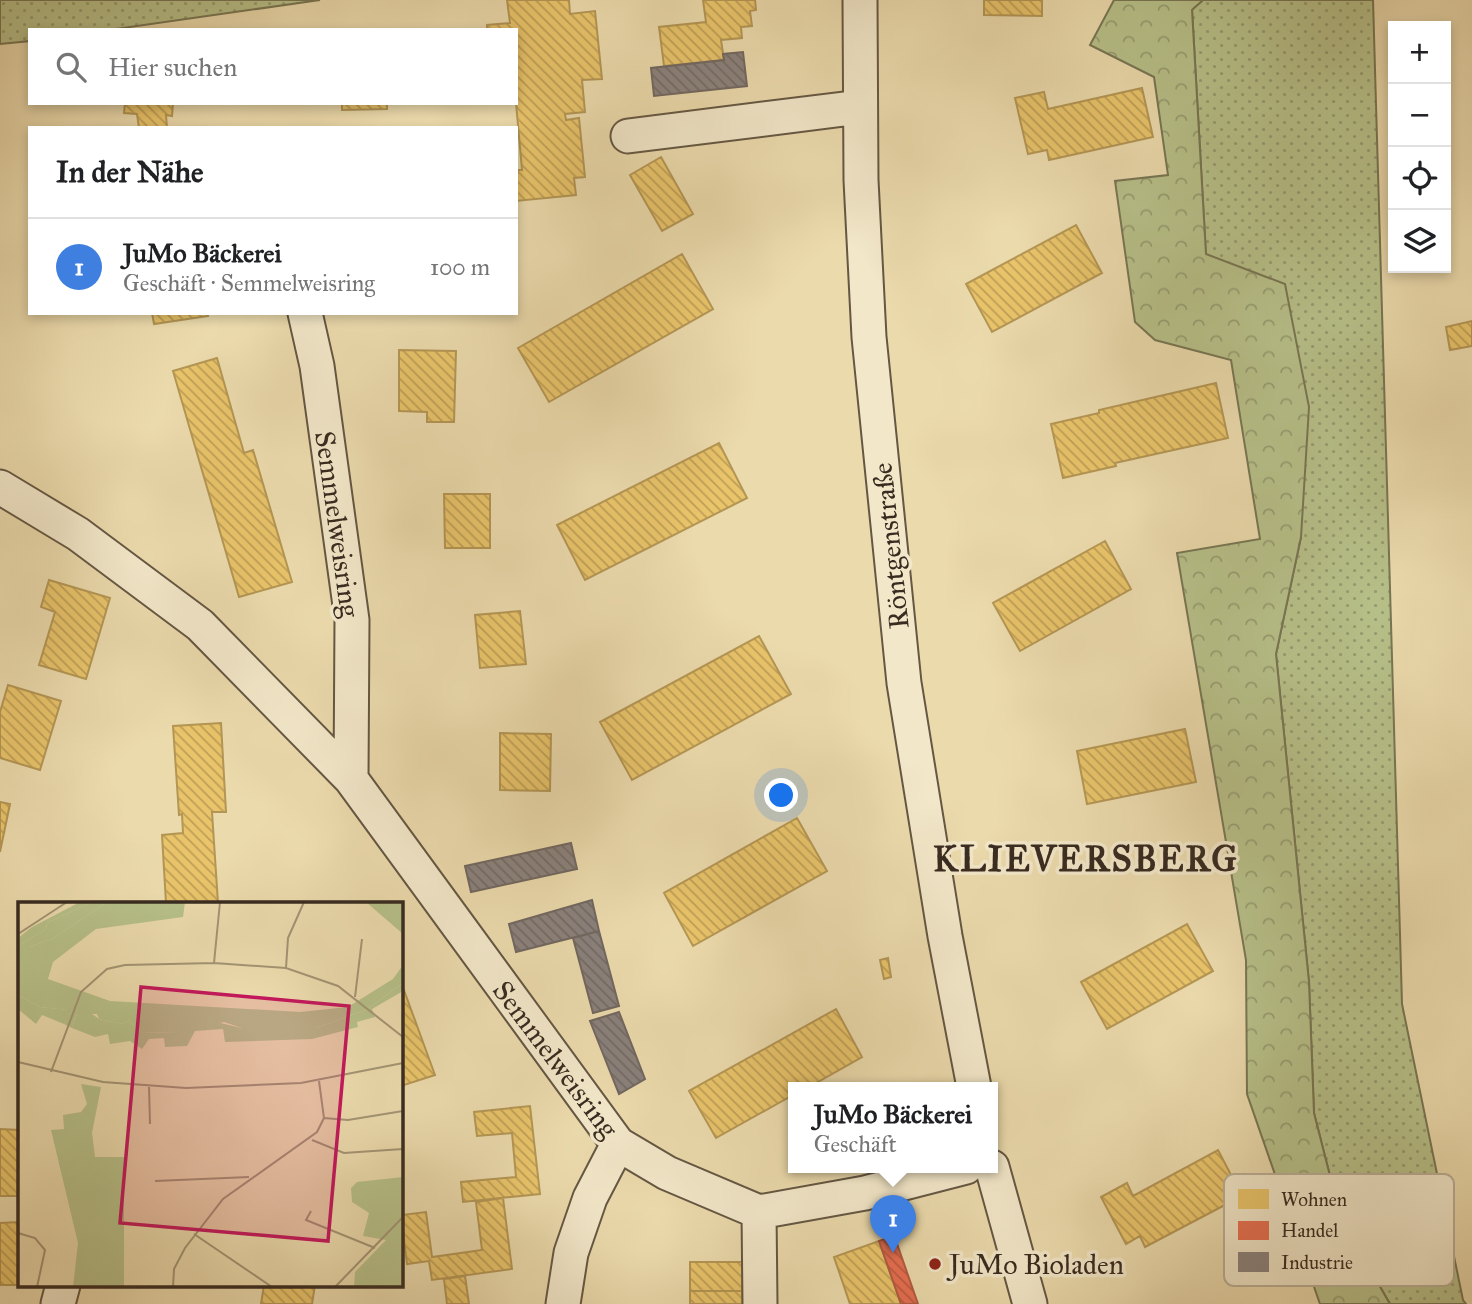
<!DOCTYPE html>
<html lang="de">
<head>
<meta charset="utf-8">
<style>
	body { margin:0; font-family:"IM FELL Great Primer",serif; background:#f6f6f6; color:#202124 }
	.controls { position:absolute; right:21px; top:21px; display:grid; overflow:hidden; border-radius:0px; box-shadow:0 4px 10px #0003 }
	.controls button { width:63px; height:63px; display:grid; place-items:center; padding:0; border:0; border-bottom:2px solid #e0e0e0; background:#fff; color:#202124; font:35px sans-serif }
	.you { position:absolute; left:782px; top:796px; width:24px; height:24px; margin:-18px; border:5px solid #fff; border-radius:50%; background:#1a73e8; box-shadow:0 0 0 10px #1a73e833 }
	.badge { display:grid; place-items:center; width:46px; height:46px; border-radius:50%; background:#8f2418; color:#fff; font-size:23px; font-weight:700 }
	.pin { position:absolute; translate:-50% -58px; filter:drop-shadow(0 2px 4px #0008) }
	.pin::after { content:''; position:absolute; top:37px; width:24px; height:21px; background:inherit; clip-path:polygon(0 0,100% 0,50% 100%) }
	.popup { position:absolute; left:788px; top:1082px; width:210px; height:91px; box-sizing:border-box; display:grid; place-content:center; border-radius:0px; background:#fff; filter:drop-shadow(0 2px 5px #0005); font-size:23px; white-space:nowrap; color:#757577 }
	.popup b { font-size:26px; color:#202124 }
	.popup::after { content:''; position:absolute; left:50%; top:100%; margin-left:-14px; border:14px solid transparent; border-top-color:#fff }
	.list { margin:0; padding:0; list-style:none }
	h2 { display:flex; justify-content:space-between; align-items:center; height:91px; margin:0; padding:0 28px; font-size:30px }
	h2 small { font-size:23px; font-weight:400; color:#757577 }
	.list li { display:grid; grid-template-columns:46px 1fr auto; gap:21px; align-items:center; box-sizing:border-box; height:98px; padding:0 28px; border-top:2px solid #e0e0e0 }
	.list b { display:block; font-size:26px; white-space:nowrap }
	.list p { margin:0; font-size:23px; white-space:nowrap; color:#757577 }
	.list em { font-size:23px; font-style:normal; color:#757577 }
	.icon { flex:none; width:38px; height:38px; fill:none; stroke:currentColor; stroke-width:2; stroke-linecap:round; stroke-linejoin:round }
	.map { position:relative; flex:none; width:1472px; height:1304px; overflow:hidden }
	.search { position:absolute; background:#fff; box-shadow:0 4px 10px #0003; left:28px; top:28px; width:490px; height:77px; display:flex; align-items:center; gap:18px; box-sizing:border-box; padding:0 24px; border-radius:0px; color:#757577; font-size:26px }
	.panel { position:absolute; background:#fff; box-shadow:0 4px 10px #0003; left:28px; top:126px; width:490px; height:189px; border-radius:0px }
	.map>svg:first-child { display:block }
	.grass { fill:url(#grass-dots); stroke:#787654; stroke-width:2 }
	.forest { fill:url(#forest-crowns); stroke:#787654; stroke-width:2 }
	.homes { fill:url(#homes-back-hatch); stroke:#b49654; stroke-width:2 }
	.shops { fill:url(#shops-back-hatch); stroke:#b25b42; stroke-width:2 }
	.industry { fill:url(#industry-back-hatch); stroke:#716760; stroke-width:2 }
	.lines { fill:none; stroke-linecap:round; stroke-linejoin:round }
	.minor-casing { stroke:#655743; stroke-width:37 }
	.minor { stroke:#f2e7c9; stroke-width:33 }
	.poi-dot { fill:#8f2418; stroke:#f2e7c9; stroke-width:2.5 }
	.labels { text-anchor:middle; stroke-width:7; stroke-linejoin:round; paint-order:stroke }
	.street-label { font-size:28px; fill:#382b20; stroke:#f2e7c9 }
	.poi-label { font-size:28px; fill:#382b20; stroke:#f2e7c9; text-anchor:start }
	.district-label { font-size:35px; font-weight:bold; letter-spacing:2px; fill:#382b20; stroke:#f2e7c9 }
	.inset-road { fill:none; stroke:#a39474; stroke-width:2 }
	.view { fill:#c2185b; fill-opacity:0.15; stroke:#c2185b; stroke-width:3.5 }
	.inset-edge { fill:none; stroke:#382b20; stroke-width:3.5 }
	.key { fill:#f2e7c9; stroke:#baaf96; stroke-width:2 }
	.key-label { font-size:19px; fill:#382b20 }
</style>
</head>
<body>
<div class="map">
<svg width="1472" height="1304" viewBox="0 0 1472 1304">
	<defs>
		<pattern id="grass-dots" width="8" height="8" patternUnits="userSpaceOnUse" patternTransform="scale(1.75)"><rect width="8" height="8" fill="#b7c089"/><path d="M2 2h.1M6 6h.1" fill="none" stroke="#969c70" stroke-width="1.8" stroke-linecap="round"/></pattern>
		<pattern id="forest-crowns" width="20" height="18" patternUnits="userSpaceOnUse" patternTransform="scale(1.75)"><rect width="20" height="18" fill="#b7c089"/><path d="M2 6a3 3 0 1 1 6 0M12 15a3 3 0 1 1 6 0" fill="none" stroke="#969c70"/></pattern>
		<pattern id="homes-back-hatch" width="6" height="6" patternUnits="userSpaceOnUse" patternTransform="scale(1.75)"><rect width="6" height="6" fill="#e9c46a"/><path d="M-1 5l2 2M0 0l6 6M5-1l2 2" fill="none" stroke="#be9f57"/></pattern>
		<pattern id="shops-back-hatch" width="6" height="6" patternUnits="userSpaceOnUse" patternTransform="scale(1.75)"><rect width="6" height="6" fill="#e76f51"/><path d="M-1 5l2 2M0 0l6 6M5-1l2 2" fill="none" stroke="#bc5b43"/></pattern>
		<pattern id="industry-back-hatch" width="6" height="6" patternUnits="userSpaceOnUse" patternTransform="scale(1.75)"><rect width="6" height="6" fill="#8a817c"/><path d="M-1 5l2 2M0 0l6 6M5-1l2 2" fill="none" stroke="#726a65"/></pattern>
	</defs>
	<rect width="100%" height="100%" fill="#ebdaac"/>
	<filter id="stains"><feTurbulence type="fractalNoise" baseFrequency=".00286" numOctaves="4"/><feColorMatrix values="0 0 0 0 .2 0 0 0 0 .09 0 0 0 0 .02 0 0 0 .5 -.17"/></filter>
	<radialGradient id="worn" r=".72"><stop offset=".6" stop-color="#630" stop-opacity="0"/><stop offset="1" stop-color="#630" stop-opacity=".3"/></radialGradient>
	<path class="grass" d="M0,0H320L109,30H30V41L0,44Z
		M1203,0H1373L1402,1004L1463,1300L1466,1304H1390L1341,1219L1314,1113L1309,982L1276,654L1301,537L1285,285L1206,255L1192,9Z"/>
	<path class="forest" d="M1114,0H1203L1192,10L1206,254L1285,284L1309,407L1301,537L1276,654L1309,982L1314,1113L1341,1219L1390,1304H1320L1247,1094L1246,960L1177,553L1260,539L1231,360L1155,340L1135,322L1115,181L1168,175L1154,77L1090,45Z"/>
	<path class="homes" d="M507,0H569L570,14L595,11L602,79L582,80L585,112L565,114L566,120L579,118L585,177L574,178L576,195L516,201V170H522L516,103V30H487V25L510,23Z
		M703,0H755L756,10L750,11L752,26L741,27L742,38L721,40L724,60L664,66L659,27L706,22Z
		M984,0H1042V16L984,15Z
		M1142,88L1153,137L1049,160L1047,150L1028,154L1015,98L1044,92L1048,109Z
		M125,103H173L172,116L166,115L167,128H139L137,114L124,113Z
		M342,103H387V109L342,110Z
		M661,157L693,214L662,231L630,175Z
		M1076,225L1102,273L992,332L966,284Z
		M682,254L713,309L549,402L518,348Z
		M152,313H207L208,316L154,324Z
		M1472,321V346L1450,350L1446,327Z
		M399,350L456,351L454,422H427V412L399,411Z
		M217,358L244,453L253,450L292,582L239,597L173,371Z
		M1216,383L1228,438L1115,463L1116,466L1063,478L1051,424L1099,413V410Z
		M719,443L747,498L585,580L557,525Z
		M444,494H490V548H445Z
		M1105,541L1131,589L1020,651L993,603Z
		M49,580L110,598L86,679L39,665L55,612L41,607Z
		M520,611L526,664L480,668L475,615Z
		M759,636L791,694L632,780L600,722Z
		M8,685L61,701L40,770L0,758V712Z
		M221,723L226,812H212L218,903H166L162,835L183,833L182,814L179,815L173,726Z
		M1185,729L1196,782L1087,804L1077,751Z
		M500,733L551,734L550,791L500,790Z
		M0,802L10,804L0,852Z
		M797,818L827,871L693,946L664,893Z
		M1187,924L1213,971L1107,1029L1081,982Z
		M888,958L891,977L884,979L880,960Z
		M401,982L435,1075L401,1086Z
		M836,1009L862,1057L809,1087H793V1095L716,1138L689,1091Z
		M530,1106L540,1194L463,1202L461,1182L516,1177L512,1133L477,1136L474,1112Z
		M0,1129L19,1130V1196H0Z
		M1218,1150L1242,1196L1145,1247L1140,1236L1126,1244L1101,1197L1127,1183L1133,1196Z
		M503,1198L512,1269L432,1280L429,1261L407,1264L401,1215L426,1212L432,1257L482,1250L476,1202Z
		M19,1222V1285H24H0V1223Z
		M879,1241L901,1304H850L834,1257Z
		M690,1262H742V1291H690Z
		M465,1276L469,1304H447L444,1279Z
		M264,1285H315L312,1304H261Z
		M690,1291H742V1304H690Z"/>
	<path class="shops" d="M894,1235L918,1304H901L879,1241Z"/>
	<path class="industry" d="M743,52L747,86L654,96L651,68L724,60L723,54Z
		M571,843L577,869L471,892L465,866Z
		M592,900L599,931L516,952L509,924Z
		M599,931L619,1006L593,1013L573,938Z
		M619,1012L645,1079L619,1094L590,1021Z"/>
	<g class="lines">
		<defs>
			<path id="minor" d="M860,0L861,180L869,337L904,683L945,936L974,1087
				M628,136L860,107
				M305,313L317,366L352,620L351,779
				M0,487L78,534L200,625L351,779L618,1144L667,1173L759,1212L865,1193L966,1167
				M992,1167L1030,1304
				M759,1212L760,1304
				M58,1304L63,1285
				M563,1304L571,1253L590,1198L618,1144"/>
		</defs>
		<use href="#minor" class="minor-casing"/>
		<use href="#minor" class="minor"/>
	</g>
	<circle class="poi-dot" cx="935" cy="1264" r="7"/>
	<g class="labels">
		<g class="street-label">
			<text transform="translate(338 524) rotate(82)" y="10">Semmelweisring</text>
			<text transform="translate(890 546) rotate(-96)" y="10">Röntgenstraße</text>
			<text transform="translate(556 1059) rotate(53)" y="10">Semmelweisring</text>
		</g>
		<g class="poi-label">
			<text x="949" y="1274">JuMo Bioladen</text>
		</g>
		<g class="district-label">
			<text x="1086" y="871">KLIEVERSBERG</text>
		</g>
	</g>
	<g transform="translate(18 902)">
		<rect width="385" height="385" fill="#ebdaac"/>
		<path d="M74,0H89L34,37L11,45V69L85,104L92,99L282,110L330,105L375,77L385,63V81L348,108L298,126H224L206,120L160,131L120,130L111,118L105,122L81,117L79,112H59L54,126L46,122L50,108L22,105L0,93V44L28,27L29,21ZM63,182L83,185L74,231L77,255H106V385H55L60,341L33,228L46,227L45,213L63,210L69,202Z" fill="#b7c089"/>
		<path d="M62,0H74L29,21L28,27L0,44V36L14,25ZM89,0H167L165,15L78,27L35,60L30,77L92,99L86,104L53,103L21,88L22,78L11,69V45L34,37ZM348,0H385V32ZM385,81V89L354,107L357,115L339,120L340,125L294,137L207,140L205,127L177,129L169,144L147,145L146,136L131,137L124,147L112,139L92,142L90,132L77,135L54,126L59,112L70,109L81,117L105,122L111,118L120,130L159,131L165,119L185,117L224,126H298L348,108ZM0,93L22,105L51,108L46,122L24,113L18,122L0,107ZM385,275V385H336L337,370L368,338L345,334L351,311L334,300L333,286L339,280Z" fill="#b7c089"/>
		<path class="inset-road" d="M0,32L49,0M196,61L202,0M268,66L270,36L286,0M337,95L344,37M0,160L85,180L168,186L283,181L385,161M33,170L63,90L89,67L107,63L196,61L268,66L320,84L385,135M131,185L132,222M306,216L330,218L385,209M294,238L326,251L385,247M137,279L231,275M293,309L288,318L357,346M0,331L17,336L27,348L19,385M176,332L254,385M155,385L156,367L167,346L205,297L299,230L306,216L301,179M317,385L385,315"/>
		<path class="view" d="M123,85L331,104L310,339L102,321Z"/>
		<rect width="385" height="385" class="inset-edge"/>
	</g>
	<rect x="1224" y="1174" width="230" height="112" rx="10" class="key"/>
	<rect x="1238" y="1189" width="31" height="20" fill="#e9c46a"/>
	<rect x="1238" y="1221" width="31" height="19" fill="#e76f51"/>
	<rect x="1238" y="1252" width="31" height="20" fill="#8a817c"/>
	<g class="key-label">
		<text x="1281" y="1206">Wohnen</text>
		<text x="1281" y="1237">Handel</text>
		<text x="1281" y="1269">Industrie</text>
	</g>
	<rect width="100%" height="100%" filter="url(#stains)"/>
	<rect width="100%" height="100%" fill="url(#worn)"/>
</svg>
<div class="controls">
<button>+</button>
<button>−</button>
<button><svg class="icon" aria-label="locate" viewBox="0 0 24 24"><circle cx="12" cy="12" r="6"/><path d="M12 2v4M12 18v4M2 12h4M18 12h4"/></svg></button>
<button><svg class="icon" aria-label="layers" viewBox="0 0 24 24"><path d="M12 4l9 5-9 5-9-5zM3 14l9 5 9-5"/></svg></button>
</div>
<div class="you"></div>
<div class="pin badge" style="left:893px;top:1253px;background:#3f7fe0">1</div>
<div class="popup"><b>JuMo Bäckerei</b>Geschäft</div>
<div class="search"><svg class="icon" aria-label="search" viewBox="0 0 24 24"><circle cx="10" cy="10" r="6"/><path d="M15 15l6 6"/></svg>Hier suchen</div>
<section class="panel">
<h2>In der Nähe<small></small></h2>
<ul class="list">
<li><span class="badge" style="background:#3f7fe0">1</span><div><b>JuMo Bäckerei</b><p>Geschäft · Semmelweisring</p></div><em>100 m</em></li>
</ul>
</section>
</div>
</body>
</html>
